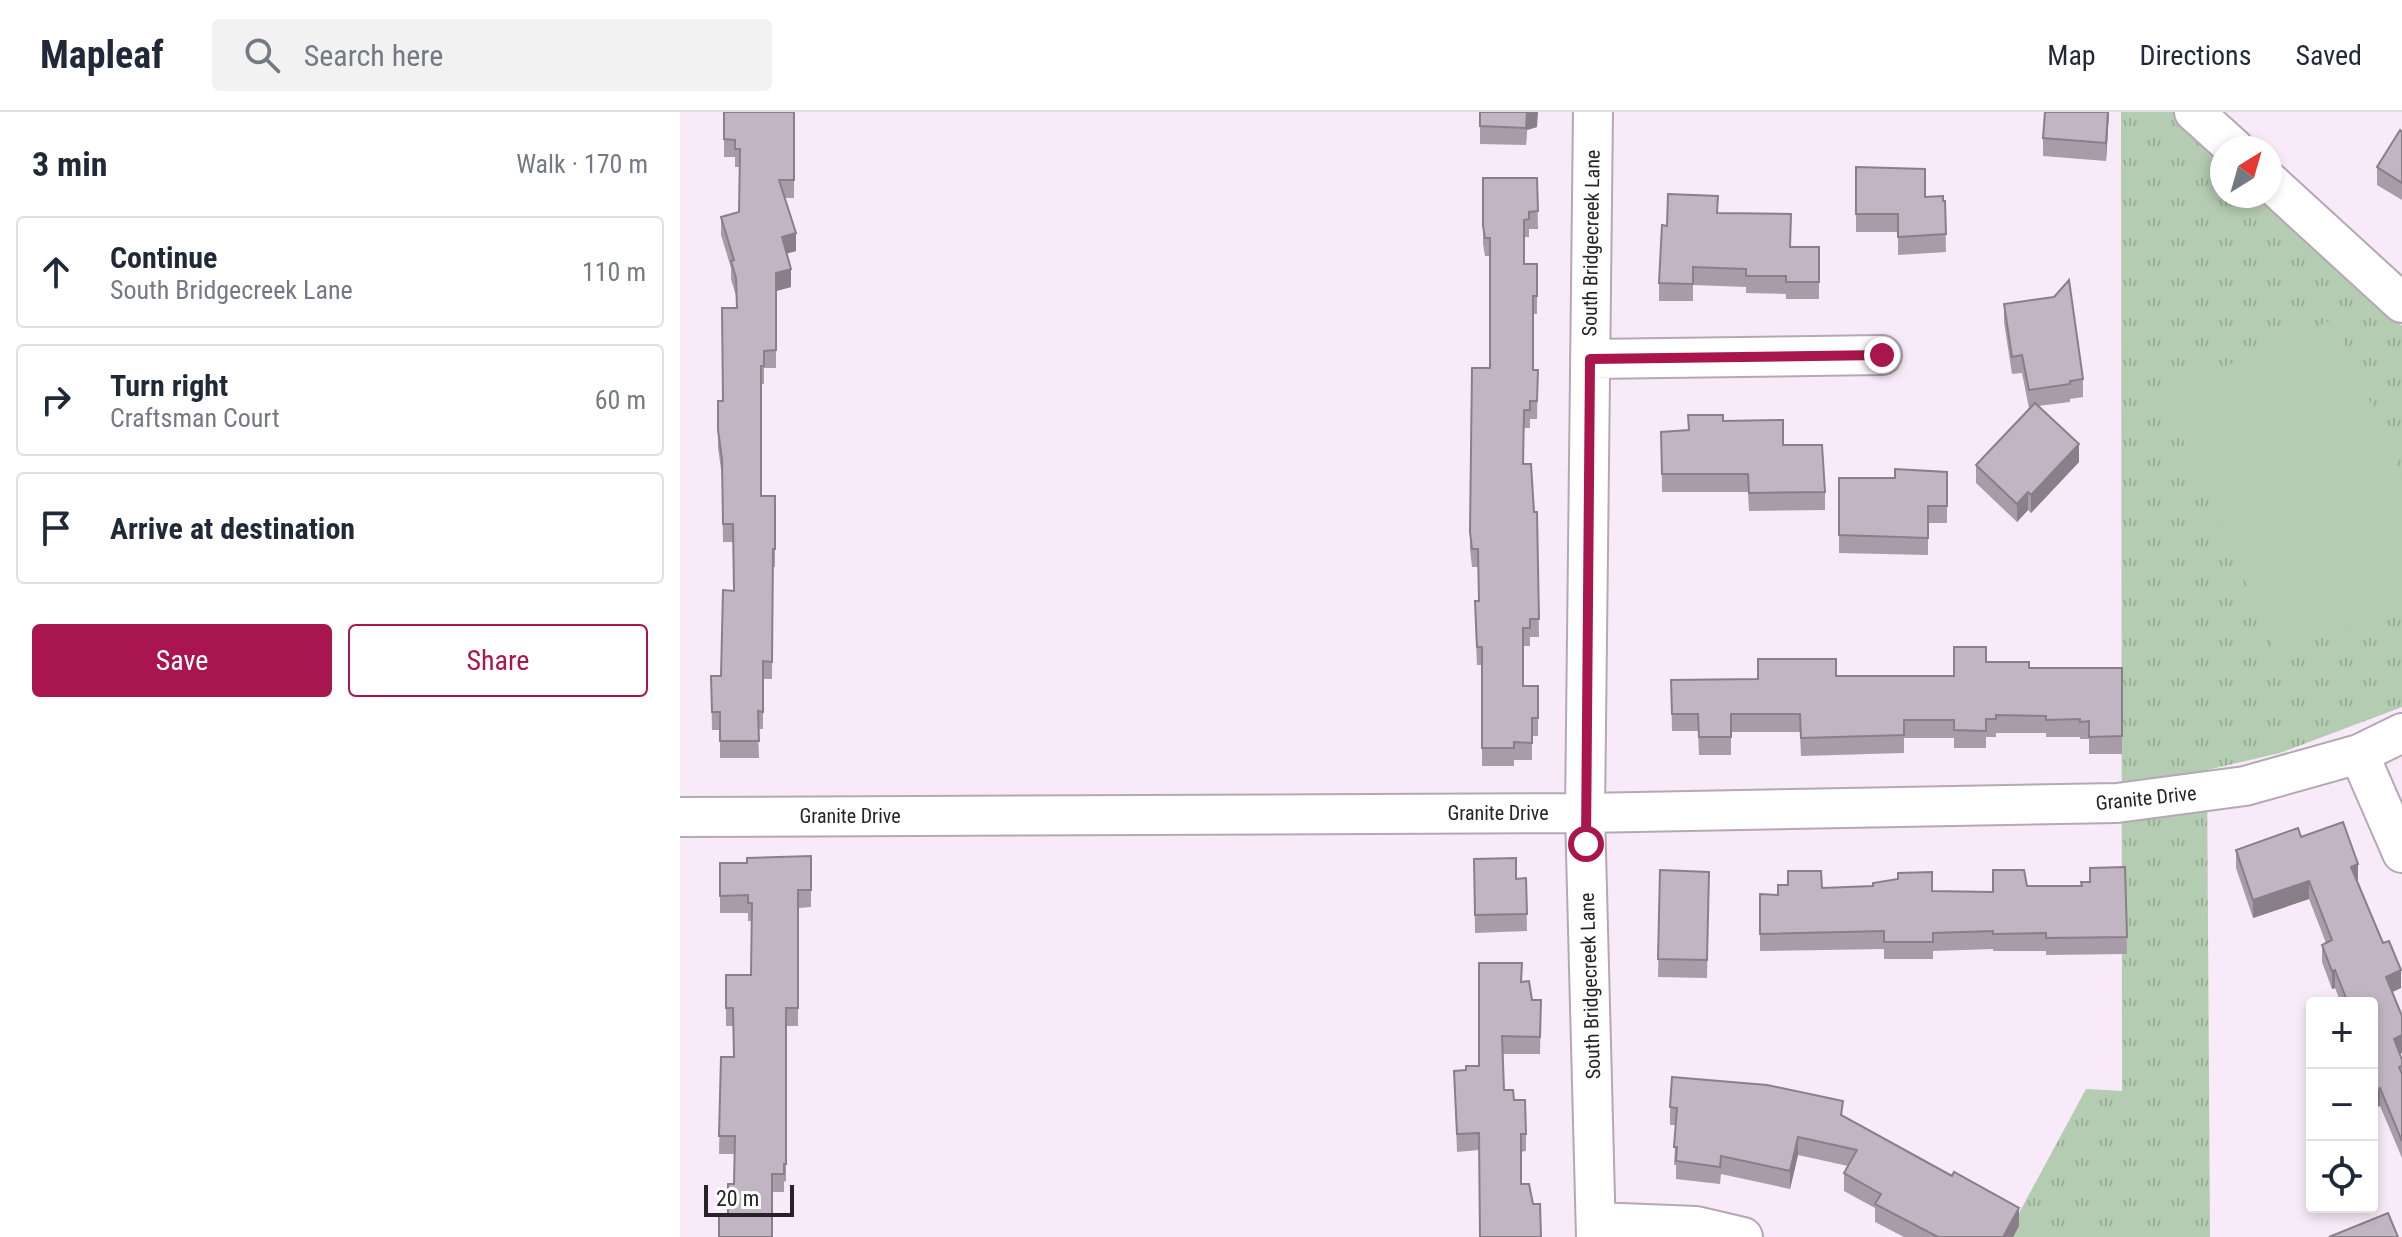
<!DOCTYPE html>
<html lang="en">
<head>
<meta charset="utf-8">
<style>
	body { margin:0; font-family:"Roboto Condensed",sans-serif; background:#f2f2f3; color:#1f2937 }
	.controls { position:absolute; right:24px; bottom:24px; display:grid; overflow:hidden; border-radius:8px; box-shadow:0 4px 12px #0003 }
	.controls button { width:72px; height:72px; display:grid; place-items:center; padding:0; border:0; border-bottom:2px solid #e0e1e3; background:#fff; color:#1f2937; font:40px sans-serif }
	.compass { position:absolute; left:1530px; top:24px; width:72px; height:72px; border-radius:50%; background:#fff; box-shadow:0 4px 12px #0003; rotate:37deg }
	.scale { position:absolute; left:24px; bottom:20px; width:90px; box-sizing:border-box; padding-left:8px; border:4px solid #272227; border-top:0; font-size:22px; line-height:28px; white-space:nowrap; color:#272227; -webkit-text-stroke:6px #fff; paint-order:stroke }
	.stop { position:absolute; width:24px; height:24px; margin:-18px; border:6px solid #a9164d; border-radius:50%; background:#fff }
	.stop.end { background:#a9164d; border-color:#fff; box-shadow:0 2px 8px #0008 }
	.list { margin:0; padding:0; list-style:none }
	h2 { display:flex; justify-content:space-between; align-items:center; height:104px; margin:0; padding:0 32px; font-size:34px }
	h2 small { font-size:26px; font-weight:400; color:#747a83 }
	.list li { display:grid; grid-template-columns:52px 1fr auto; gap:24px; align-items:center; box-sizing:border-box; height:112px; margin:0 16px 16px; padding:0 16px; border:2px solid #e0e1e3; border-radius:8px }
	.list b { display:block; font-size:30px; white-space:nowrap }
	.list p { margin:0; font-size:26px; white-space:nowrap; color:#747a83 }
	.list em { font-size:26px; font-style:normal; color:#747a83 }
	.actions { display:flex; gap:16px; padding:24px 32px }
	.actions a { flex:1; padding:18px 0; border:2px solid #a9164d; border-radius:8px; text-align:center; font-size:28px; color:#a9164d }
	.actions .main { background:#a9164d; color:#fff }
	.icon { flex:none; width:44px; height:44px; fill:none; stroke:currentColor; stroke-width:2; stroke-linecap:round; stroke-linejoin:round }
	.map { position:relative; flex:none; width:1722px; height:1125px; overflow:hidden }
	header { display:flex; align-items:center; gap:48px; box-sizing:border-box; height:112px; padding:0 40px; background:#fff; border-bottom:2px solid #e0e1e3 }
	header strong { font-size:38px }
	nav { display:flex; gap:44px; margin-inline-start:auto; font-size:28px }
	.search { width:560px; height:72px; background:#f2f2f3; display:flex; align-items:center; gap:20px; box-sizing:border-box; padding:0 28px; border-radius:8px; color:#747a83; font-size:30px }
	main { display:flex }
	aside { flex:1; background:#fff }
	.map>svg:first-child { display:block }
	.grass { fill:url(#grass-tufts) }
	.pitch { fill:#b4ccb1 }
	.lines { fill:none; stroke-linecap:round; stroke-linejoin:round }
	.minor-casing { stroke:#b5a8b5; stroke-width:42 }
	.minor { stroke:#fff; stroke-width:38 }
	.wall { fill:#a79ca8 }
	.shaded-wall { fill:#887f88 }
	.building { fill:#c2b5c3; stroke:#887f88; stroke-width:2 }
	.route { stroke:#a9164d; stroke-width:10 }
	.labels { text-anchor:middle; stroke-width:6; stroke-linejoin:round; paint-order:stroke }
	.street-label { font-size:20px; fill:#272227; stroke:#fff }
</style>
</head>
<body>
<header>
<strong>Mapleaf</strong>
<div class="search"><svg class="icon" aria-label="search" viewBox="0 0 24 24"><circle cx="10" cy="10" r="6"/><path d="M15 15l6 6"/></svg>Search here</div>
<nav><a>Map</a><a>Directions</a><a>Saved</a></nav>
</header>
<main>
<aside>
<h2>3 min<small>Walk · 170 m</small></h2>
<ul class="list">
<li><svg class="icon" aria-label="ahead" viewBox="0 0 24 24"><path d="M12 20V5M6 11l6-6 6 6"/></svg><div><b>Continue</b><p>South Bridgecreek Lane</p></div><em>110 m</em></li>
<li><svg class="icon" aria-label="right" viewBox="0 0 24 24"><path d="M7 20v-9h11M14 6l5 5-5 5"/></svg><div><b>Turn right</b><p>Craftsman Court</p></div><em>60 m</em></li>
<li><svg class="icon" aria-label="arrive" viewBox="0 0 24 24"><path d="M6 21V4h12l-3 4 3 4H6"/></svg><div><b>Arrive at destination</b></div></li>
</ul>
<div class="actions"><a class="main">Save</a><a>Share</a></div>
</aside>
<div class="map">
<svg width="1722" height="1125" viewBox="0 0 1722 1125">
	<defs>
		<pattern id="grass-tufts" width="24" height="20" patternUnits="userSpaceOnUse" patternTransform="scale(2)"><rect width="24" height="20" fill="#b4ccb1"/><path d="M3 7l-1-3M5 7V3M7 7l1-3M15 17l-1-3M17 17v-4M19 17l1-3" fill="none" stroke="#9baf98"/></pattern>
	</defs>
	<rect width="100%" height="100%" fill="#f8eaf8"/>
	<path class="grass" d="M1441,0H1519L1542,50V84H1579L1722,214V595L1600,641L1527,658L1530,1125H1326L1406,977L1442,979Z"/>
	<path class="pitch" d="M1654,207L1722,363V491L1598,545L1483,281Z"/>
	<g class="lines">
		<defs>
			<path id="minor" d="M913,0L905,701L916,1125
				M1514,0L1554,36
				M1590,70L1722,191
				M910,247L1202,243
				M1679,642L1722,741
				M0,705L905,701L1437,691L1565,674L1679,642L1722,621
				M916,1110L1016,1114L1063,1125"/>
		</defs>
		<use href="#minor" class="minor-casing"/>
		<use href="#minor" class="minor"/>
	</g>
	<path class="wall" d="M44,0H114V86H105L116,139L106,141L111,175L96,179V256H84V272H81V384H95V455H93L92,567H83V617H78L79,646H40V618H32L31,564H41L53,479V430H43L42,364L38,336V289H43L57,196L56,184L51,167V156L41,123V105L59,100L60,55H55V45H44Z
		M800,0L857,15L847,18L846,33L800,32Z
		M1429,0L1426,49L1363,44V26Z
		M1722,20V88L1697,73V55Z
		M1176,55L1245,85L1265,89L1266,140L1218,143V120H1176Z
		M803,66H857L858,117H849V125H844V152H857V202H853V258H858L857,307H850V316H844V352L854,400H857L859,525H850V534H843V574H858V624H852V648H834V654H802V553H797L795,507L798,489V455H792L790,437V420L810,256V144H805L803,132Z
		M1038,101L1110,135H1139V187H1106V182L1066,181V175L1013,173V189H979V171L987,114Z
		M1324,192L1403,267V285L1390,287V290L1358,294L1399,350L1351,401L1348,398L1337,410L1296,371V353L1350,295L1349,296L1342,261L1332,262L1324,210Z
		M1043,309L1103,333L1145,380V398L1069,399L1068,380H982L981,320L1008,318Z
		M1267,360V411H1248V443L1159,441V366H1215Z
		M1306,550L1349,556H1442V642H1409V627H1400V625H1366V621H1316V625H1306V636H1274V626H1224V641L1121,644L1120,620H1051V643H1019L1018,619H992L991,568L1078,567L1156,564H1274Z
		M1621,725L1678,770L1721,876L1712,880L1722,904V941L1720,942L1722,948V1046L1700,994L1692,891H1661L1655,876L1652,877L1642,850V833L1646,831L1629,787L1573,806L1556,756V738Z
		M131,744V795L118,796V914H106V1069L104,1070V1080H92L48,1103L54,1072V1042H39L41,945H54L53,914H46V863H71V809H68V801H40V751H67Z
		M794,747L836,767L846,766L847,819L795,821Z
		M1445,755L1447,842L1366,843V839H1313V837L1253,839V847H1204V837L1080,839V782L1098,783L1142,776L1193,774L1252,779L1313,780L1347,774H1401Z
		M980,758L1029,760L1027,866L978,865Z
		M842,870L852,888H861L860,942H823L824,978L834,988L846,1022V1039L841,1040V1072L853,1092L861,1125L799,1038L777,1040L774,959L786,958L799,954Z
		M990,995L1163,1004L1339,1114L1333,1125H1224L1195,1110V1096L1164,1079V1061L1168,1054L1118,1043L1110,1077L1041,1062L1040,1072L996,1067V1053H994L996,1013H990Z"/>
	<path class="shaded-wall" d="M847,0H858L857,15L847,18L846,33Z
		M1428,0H1429L1426,49V31Z
		M116,121V139L102,143V125Z
		M111,157V175L96,179V256V161Z
		M1399,332V350L1351,401V383Z
		M1348,380V398L1337,410V392Z
		M1678,752V770L1671,755Z
		M1629,769V787L1573,806V788Z
		M1655,858V876L1652,877V859Z
		M1721,858V876L1706,883V865Z
		M1722,923V941L1714,944V927Z
		M1700,976V994L1692,997V979Z
		M1118,1025V1043L1110,1077V1059Z
		M1339,1096V1114L1333,1125H1323Z"/>
	<path class="building" d="M44,0H114V68H99L116,121L102,125L111,157L96,161V238L84,239V254H81V384H95V437H93L92,550L83,549V600L78,599L79,629H40V600H32L31,564H41L43,478L54,479L53,412H43L42,347L38,318V289H43L42,196H57L56,166L51,149L54,148L41,105L59,100L60,37H55V28L44,27Z
		M800,0H849H847L846,16L800,14Z
		M1365,0H1428L1426,31L1363,26Z
		M1720,18L1722,20V71L1697,55Z
		M1176,55L1245,57V85L1263,84V89H1265L1266,122L1218,125V102H1176Z
		M803,66H857L858,99L849,100V107L844,108V152H857V184H853V258H858L857,289H850V298H844L843,352H851L854,400H857L859,507H850V516H843V574H858V606H852V631L834,630V636H802V535H797L795,489H799L798,437H792L790,420L792,256H810V126H805L803,114Z
		M988,82L1038,84L1037,101L1111,102L1110,135H1139V170H1106V164H1066V157L1013,155V172L979,171L982,113L987,114Z
		M1389,168L1403,267L1390,269V272L1349,278L1342,243L1332,245L1324,192L1374,185Z
		M1355,291L1399,332L1351,383L1348,380L1337,392L1296,353Z
		M1008,303H1043V309L1103,308V333H1142L1145,380L1069,381L1068,362H982L981,320L1009,318Z
		M1215,357L1267,360V394H1248V426L1159,423V366H1215Z
		M1274,535H1306V550H1349V556H1442V624L1409,625V609L1400,610V607L1366,608V604L1316,603V607H1306V619L1274,618V608H1224V623L1121,626L1120,602H1051V625H1019L1018,602H992L991,568L1078,567V547H1156V564H1274Z
		M1663,710L1678,752L1671,755L1703,831L1709,829L1721,858L1706,865L1722,904V923L1714,927L1722,948V954L1719,955L1722,962V1029L1700,976L1692,979V891H1668L1655,858L1652,859L1642,833L1652,828L1629,769L1573,788L1556,738L1618,716L1621,725Z
		M131,744V778H118V896H106V1052H104V1062H92V1125H39V1103H48V1072H54L55,1024H39L41,945H54L53,896H46V863H71L72,791H68V783L40,784V751H67V746Z
		M836,746V767L846,766L847,802L795,803L794,747Z
		M1445,755L1447,825L1366,826V821L1313,822V819L1253,821V830H1204V819L1080,822V782L1098,783V773H1108V759H1141L1142,776L1193,774V771L1218,767V761L1252,760V779L1313,780V758H1344L1347,774H1402L1401,770H1410V756Z
		M980,758L1029,760L1027,848L978,847Z
		M799,851H842L841,870L849,869L852,888H861L860,925L822,924L824,978H833L834,988H845L846,1022H841V1072H849L853,1092H860L861,1125H800L799,1021L777,1022L774,959L786,958V954H799Z
		M992,965L1087,973L1163,989L1161,1003L1272,1064L1274,1060L1339,1096L1323,1125H1258L1195,1092L1201,1082L1164,1061L1177,1038L1118,1025L1110,1059L1041,1044L1040,1055L996,1049L997,1035H994L997,996L990,995Z
		M1708,1101L1718,1125H1649Z"/>
	<g class="lines">
		<path class="route" d="M906,732L910,247L1202,243"/>
	</g>
	<g class="labels">
		<g class="street-label">
			<text transform="translate(911 131) rotate(-89)" y="7">South Bridgecreek Lane</text>
			<text transform="translate(1466 686) rotate(-6)" y="7">Granite Drive</text>
			<text x="818" y="708">Granite Drive</text>
			<text x="170" y="711">Granite Drive</text>
			<text transform="translate(910 874) rotate(-92)" y="7">South Bridgecreek Lane</text>
		</g>
	</g>
</svg>
<div class="controls">
<button>+</button>
<button>−</button>
<button><svg class="icon" aria-label="locate" viewBox="0 0 24 24"><circle cx="12" cy="12" r="6"/><path d="M12 2v4M12 18v4M2 12h4M18 12h4"/></svg></button>
</div>
<svg class="compass" viewBox="-18 -18 36 36"><path d="M0-13l5 13h-10z" fill="#e53935"/><path d="M0 13l5-13h-10z" fill="#747a83"/></svg>
<div class="scale">20 m</div>
<div class="stop" style="left:906px;top:732px"></div>
<div class="stop end" style="left:1202px;top:243px"></div>
</div>
</main>
</body>
</html>
